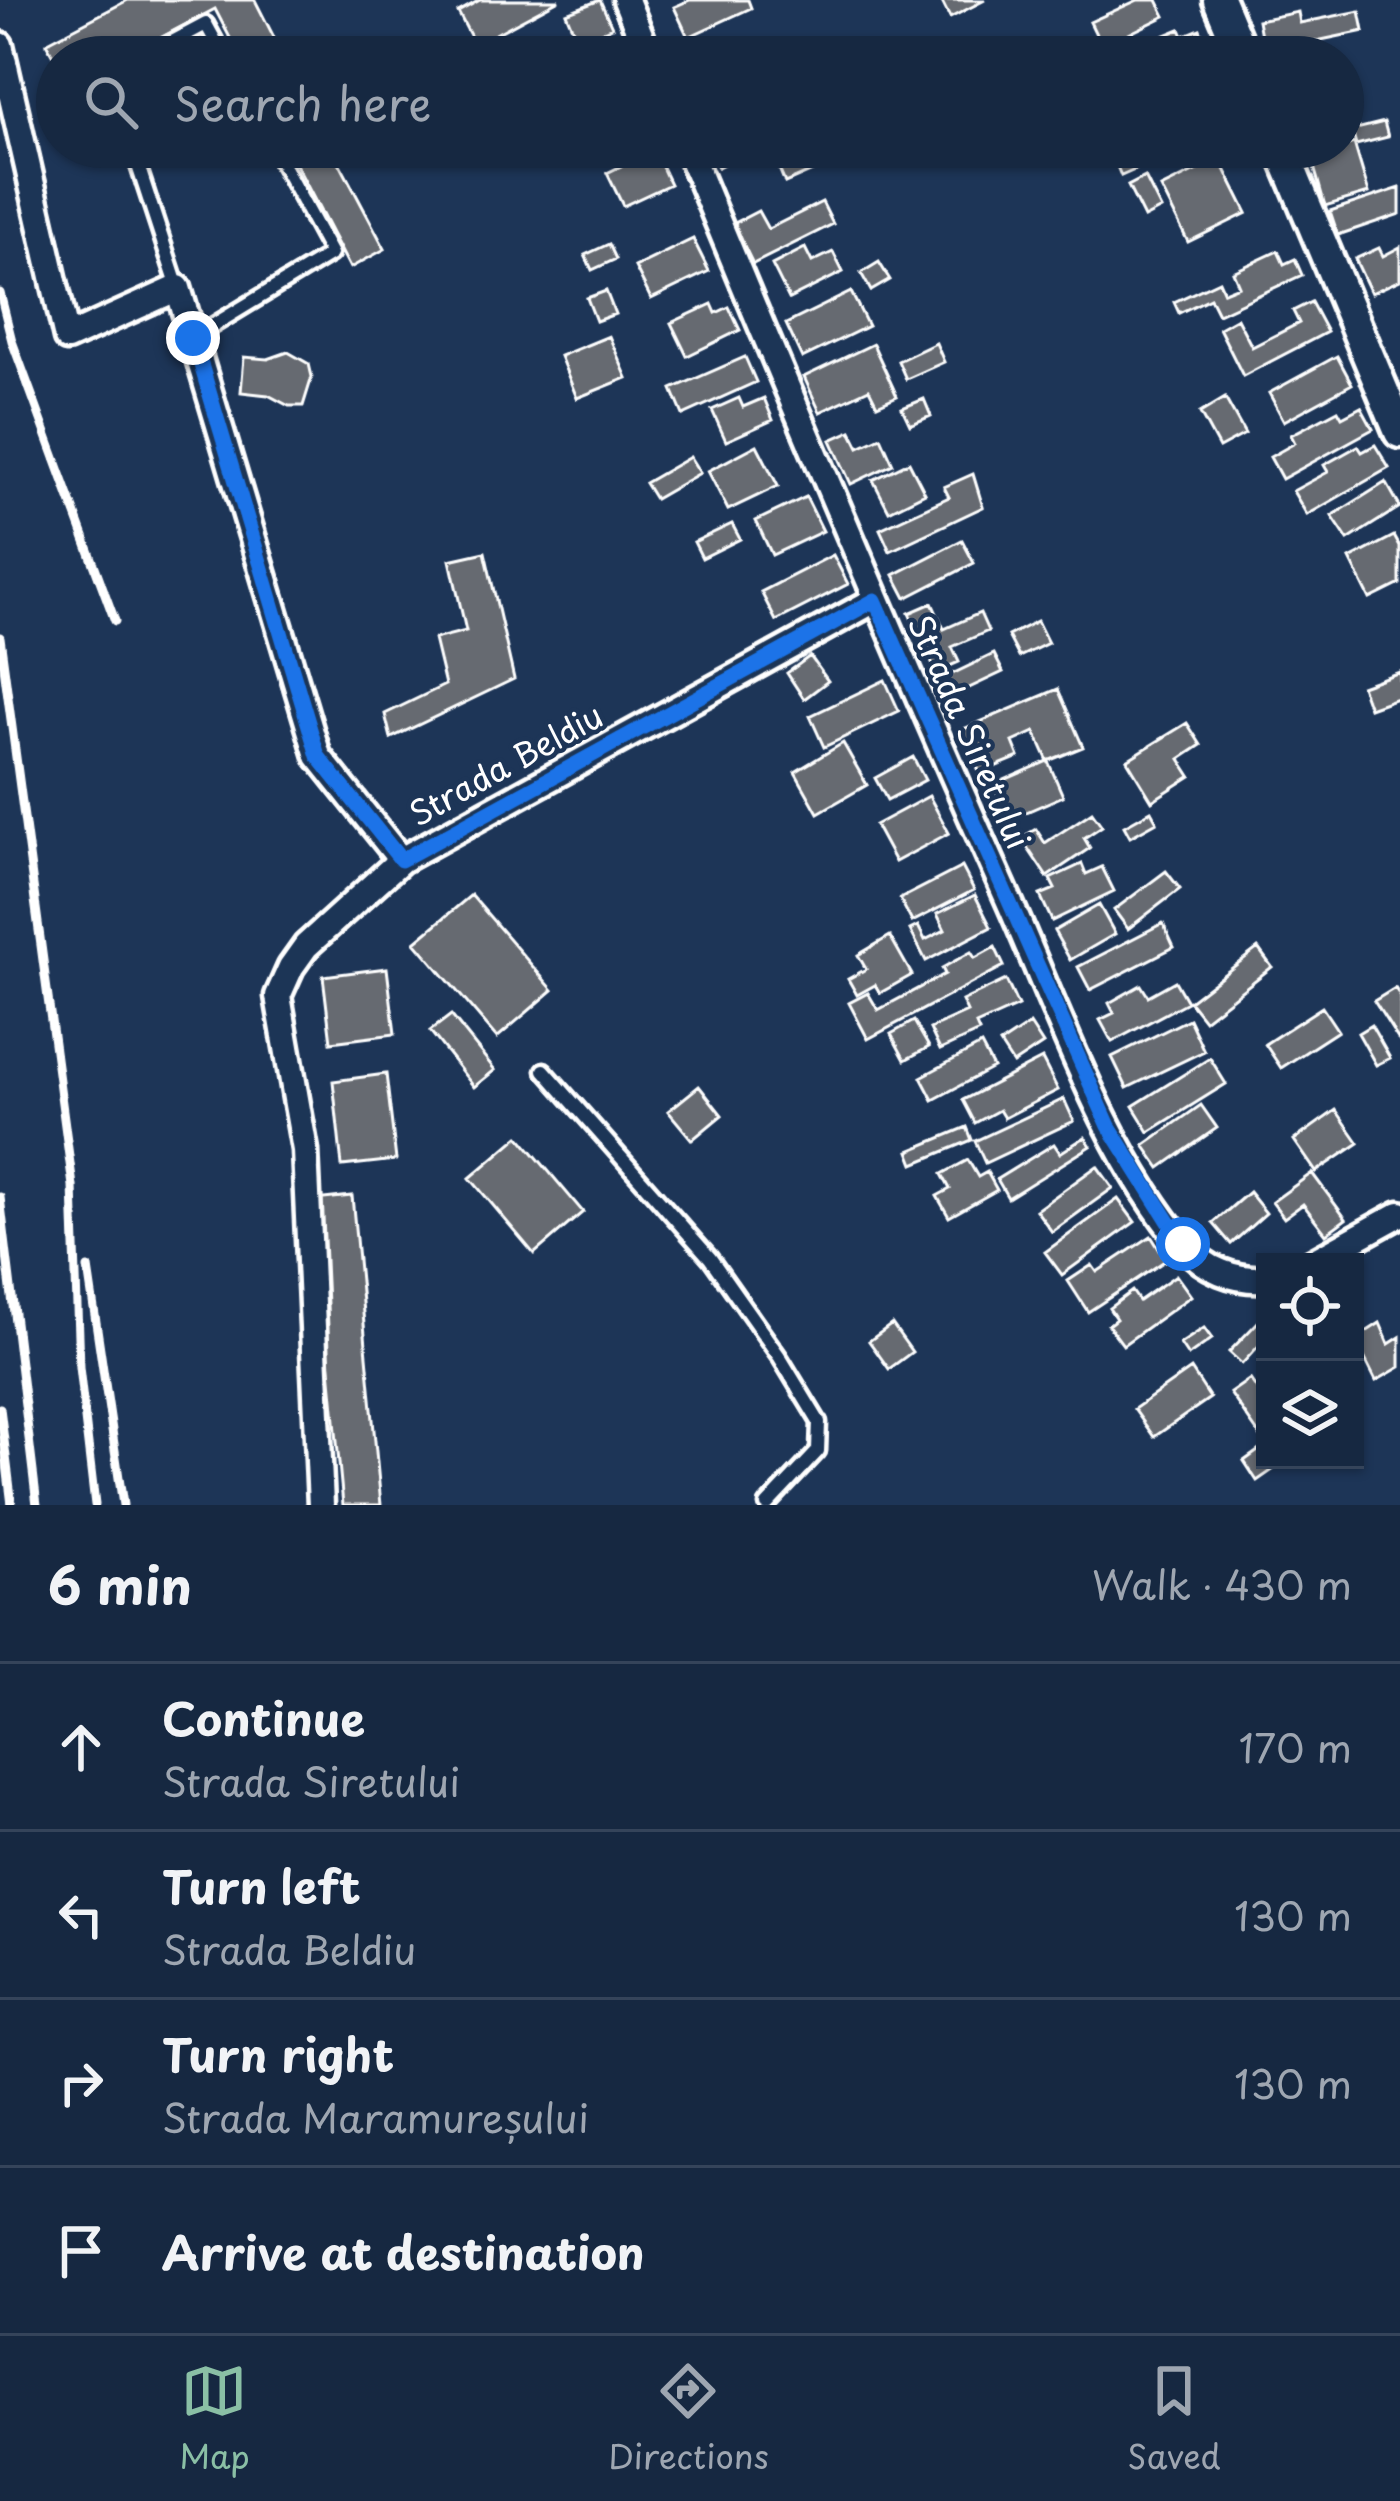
<!DOCTYPE html>
<html lang="en">
<head>
<meta charset="utf-8">
<style>
	body { margin:0; font-family:"Playpen Sans",sans-serif; background:#23344c; color:#f1f3f6 }
	.controls { position:absolute; right:36px; bottom:36px; display:grid; overflow:hidden; border-radius:0px; box-shadow:0 3px 9px #0004 }
	.controls button { width:108px; height:108px; display:grid; place-items:center; padding:0; border:0; border-bottom:3px solid #35445a; background:#162841; color:#f1f3f6; font:60px sans-serif }
	.stop { position:absolute; width:36px; height:36px; margin:-27px; border:9px solid #1a73e8; border-radius:50%; background:#fff }
	.stop.end { background:#1a73e8; border-color:#fff; box-shadow:0 3px 12px #0008 }
	.list { margin:0; padding:0; list-style:none }
	h2 { display:flex; justify-content:space-between; align-items:center; height:156px; margin:0; padding:0 48px; font-size:51px }
	h2 small { font-size:39px; font-weight:400; color:#9ea6b1 }
	.list li { display:grid; grid-template-columns:78px 1fr auto; gap:36px; align-items:center; box-sizing:border-box; height:168px; padding:0 48px; border-top:3px solid #35445a }
	.list b { display:block; font-size:45px; white-space:nowrap }
	.list p { margin:0; font-size:39px; white-space:nowrap; color:#9ea6b1 }
	.list em { font-size:39px; font-style:normal; color:#9ea6b1 }
	.icon { flex:none; width:66px; height:66px; fill:none; stroke:currentColor; stroke-width:2; stroke-linecap:round; stroke-linejoin:round }
	.map { position:relative; flex:none; width:1400px; height:1505px; overflow:hidden }
	.search { position:absolute; background:#162841; box-shadow:0 3px 9px #0004; left:36px; right:36px; top:36px; height:132px; display:flex; align-items:center; gap:30px; box-sizing:border-box; padding:0 42px; border-radius:66px; color:#9ea6b1; font-size:45px }
	.sheet { height:828px; background:#162841 }
	nav { display:flex; justify-content:space-around; align-items:center; box-sizing:border-box; height:168px; border-top:3px solid #35445a; background:#162841; font-size:33px; color:#9ea6b1 }
	nav a { display:grid; justify-items:center; gap:6px }
	nav .on { color:#8abfa5 }
	.map>svg:first-child { display:block }
	.building { fill:#666b71; stroke:#fff; stroke-width:3 }
	.lines { fill:none; stroke-linecap:round; stroke-linejoin:round }
	.service-casing { stroke:#fff; stroke-width:21 }
	.minor-casing { stroke:#fff; stroke-width:33 }
	.tertiary-casing { stroke:#fff; stroke-width:39 }
	.service { stroke:#1d3557; stroke-width:12 }
	.minor { stroke:#1d3557; stroke-width:24 }
	.tertiary { stroke:#1d3557; stroke-width:30 }
	.rail { stroke:#fff; stroke-width:9 }
	.route { stroke:#1a73e8; stroke-width:15 }
	.labels { text-anchor:middle; stroke-width:9; stroke-linejoin:round; paint-order:stroke }
	.street-label { font-size:33px; fill:#fff; stroke:#1d3557 }
</style>
</head>
<body>
<div class="map">
<svg width="1400" height="1505" viewBox="0 0 1400 1505">
	<rect width="100%" height="100%" fill="#1d3557"/>
	<filter id="ink" filterUnits="userSpaceOnUse"><feTurbulence type="fractalNoise" baseFrequency=".00833" numOctaves="2"/><feDisplacementMap in="SourceGraphic" scale="24" xChannelSelector="R" yChannelSelector="G"/><feConvolveMatrix kernelMatrix="1 2 1 2 8 2 1 2 1" color-interpolation-filters="sRGB"/></filter>
	<g filter="url(#ink)">
		<path class="building" d="M128,0H255L284,57H240L215,9L124,57H57V63L46,43Z
			M480,0H559L475,45L458,12Z
			M600,0L612,27L578,42L566,13Z
			M690,0H748L751,8L688,37L674,7Z
			M941,0H985L950,18Z
			M1138,0H1157L1165,16L1102,47L1090,22Z
			M1360,11L1364,31L1264,52L1258,20L1298,12L1300,23Z
			M1180,29L1183,36L1200,29L1208,49L1188,57H1112Z
			M1384,122L1388,137L1356,145L1352,130Z
			M1354,143L1369,193L1325,206L1311,156Z
			M287,147H331L385,249L350,268Z
			M707,147H756L718,167Z
			M770,147H824L831,163L785,183Z
			M1109,147H1187L1121,176Z
			M654,150L670,184L623,206L607,173Z
			M1220,159L1247,213L1188,242L1161,188Z
			M1145,177L1161,209L1144,218L1128,186Z
			M1400,188V214L1338,235L1330,211Z
			M822,202L833,224L753,264L733,224L758,211L768,229Z
			M693,239L709,271L651,299L635,267Z
			M609,244L616,259L592,270L585,255Z
			M1400,247V280L1371,293L1355,259L1379,248L1383,256Z
			M805,248L812,262L833,252L843,272L789,299L772,265Z
			M1278,251L1284,264L1295,259L1302,275L1218,314L1210,298L1179,313L1174,302L1219,281L1224,292L1239,286L1233,272Z
			M879,262L890,280L871,291L861,273Z
			M606,291L615,314L596,321L587,298Z
			M851,292L868,326L802,358L786,324Z
			M1311,302L1327,332L1243,376L1219,328L1237,318L1252,347L1299,323L1293,311Z
			M712,304L716,313L729,307L740,330L687,356L671,323Z
			M609,336L627,378L577,398L560,356Z
			M936,343L944,362L906,379L898,361Z
			M873,344L897,396L877,405L869,389L820,412L804,377Z
			M288,352L309,364L312,377L303,406H289L268,395L241,392L244,357L268,359Z
			M1337,356L1352,384L1284,421L1269,393Z
			M745,357L756,382L683,415L672,389Z
			M739,398L743,407L764,398L773,420L726,441L712,410Z
			M1225,398L1245,434L1219,448L1200,413Z
			M924,399L931,416L910,425L902,408Z
			M1361,407L1373,429L1282,479L1270,457L1295,443L1291,435L1338,410L1342,417Z
			M851,431L859,447L881,437L893,464L851,484L831,440Z
			M757,445L778,486L728,510L708,471Z
			M1375,445L1389,468L1307,515L1293,491L1328,472L1324,465L1358,446L1362,452Z
			M690,457L700,473L655,499L645,483Z
			M909,462L925,493L889,511L873,480Z
			M973,474L983,507L890,551L880,529L949,497L944,487Z
			M1386,482L1400,507L1348,540L1332,516Z
			M806,497L823,531L772,555L756,521Z
			M732,524L740,539L702,558L694,542Z
			M1394,536L1400,547V584L1370,599L1350,559Z
			M962,540L974,563L906,598L894,575Z
			M485,552L514,679L391,738L385,714L445,685L434,639L466,631L450,560Z
			M833,555L848,584L776,621L761,592Z
			M932,603L944,629L980,613L988,631L952,647L959,662L936,672L909,613Z
			M1037,621L1048,643L1019,657L1008,636Z
			M994,654L1003,672L950,697L942,679Z
			M810,656L828,681L804,699L787,673Z
			M1400,672V697L1369,708L1361,686Z
			M885,680L899,711L824,747L810,716Z
			M1058,689L1083,747L1048,761L1035,732L1013,742L1019,757L980,773L961,730Z
			M1187,723L1201,745L1180,759L1191,776L1152,801L1127,760Z
			M843,743L867,785L818,813L795,772Z
			M913,757L925,780L887,800L875,778Z
			M1048,761L1063,796L1008,820L993,785Z
			M929,796L949,833L895,862L875,825Z
			M1151,811L1157,822L1130,837L1124,826Z
			M1092,812L1102,826L1084,838L1090,848L1047,877L1021,838L1036,829L1045,843Z
			M1082,864L1086,874L1102,867L1114,891L1052,921L1040,895L1055,889L1050,879Z
			M962,867L974,890L912,922L900,899Z
			M1166,871L1180,889L1128,929L1114,910Z
			M471,895L553,990L497,1038L415,942Z
			M975,895L991,927L926,961L910,930L918,926L925,940L945,930L937,914Z
			M1099,905L1115,934L1070,960L1054,931Z
			M1163,923L1174,947L1090,990L1078,967Z
			M890,936L912,975L880,993L875,985L857,995L848,979L866,969L858,955Z
			M995,947L1004,966L868,1039L849,1003L868,993L878,1010L945,974L942,968L971,952L975,958Z
			M1258,948L1272,967L1204,1020L1189,1001Z
			M387,968L395,1034L331,1042L323,976Z
			M1006,980L1018,1006L976,1025L979,1032L940,1050L930,1029L967,1012L962,1001Z
			M1175,981L1187,1002L1112,1042L1100,1020L1114,1013L1109,1003L1141,985L1148,996Z
			M1395,988L1400,996V1042L1374,1001Z
			M1322,1007L1338,1031L1281,1068L1265,1044Z
			M451,1015L495,1070L474,1087L430,1031Z
			M1189,1019L1204,1051L1127,1088L1112,1057Z
			M914,1021L929,1047L905,1060L891,1034Z
			M1030,1024L1043,1044L1013,1064L1000,1044Z
			M1371,1025L1390,1058L1376,1065L1358,1033Z
			M981,1045L993,1068L933,1100L921,1077Z
			M1210,1058L1226,1084L1149,1132L1133,1106Z
			M1042,1059L1058,1090L1004,1118L999,1110L975,1123L963,1100Z
			M386,1074L396,1160L342,1166L333,1081Z
			M699,1086L722,1115L692,1140L668,1111Z
			M1064,1099L1074,1121L985,1163L975,1141Z
			M1201,1105L1217,1128L1160,1168L1144,1145Z
			M1336,1110L1359,1143L1316,1172L1294,1140Z
			M967,1127L972,1140L914,1164L909,1151Z
			M519,1136L583,1212L534,1254L470,1178Z
			M1085,1137L1091,1146L1008,1198L997,1179L1054,1144L1060,1153Z
			M968,1160L978,1177L987,1172L997,1190L949,1217L937,1196L950,1189L942,1174Z
			M1097,1166L1113,1188L1052,1232L1036,1210Z
			M1312,1173L1346,1219L1326,1234L1303,1204L1284,1218L1272,1202Z
			M1249,1192L1266,1213L1231,1244L1213,1223Z
			M352,1196L381,1505H343L314,1200Z
			M1118,1199L1135,1222L1062,1275L1045,1252Z
			M1151,1236L1166,1260L1088,1312L1068,1281L1092,1265L1097,1272Z
			M1176,1275L1191,1296L1123,1345L1108,1325L1116,1319L1109,1308L1132,1291L1139,1301Z
			M1258,1322L1265,1328V1339L1242,1364L1229,1352Z
			M1380,1323L1389,1344L1400,1337V1367L1376,1381L1355,1339Z
			M892,1324L912,1352L889,1369L869,1341Z
			M1204,1328L1212,1339L1188,1356L1180,1344Z
			M1191,1369L1210,1398L1154,1437L1134,1409Z
			M1250,1379L1265,1401V1443L1230,1393Z
			M1265,1446V1460H1287L1257,1481L1244,1461Z"/>
		<g class="lines">
			<defs>
				<path id="service" d="M144,57L206,24L224,57
					M132,147L178,288
					M194,337L331,254L273,147
					M544,1070L710,1258L779,1356L819,1422L818,1451L767,1505"/>
				<path id="minor" d="M626,0L649,57
					M0,45L67,338L178,288L318,756L401,860
					M687,147C791,399 897,650 1008,899C1057,1009 1106,1154 1185,1246C1205,1269 1234,1281 1265,1279
					M1313,1262L1400,1214
					M321,1505L305,1150L278,996L291,967L306,946L401,860L875,600"/>
				<path id="tertiary" d="M1219,0L1243,57
					M1281,147L1400,432"/>
			</defs>
			<use href="#service" class="service-casing"/>
			<use href="#minor" class="minor-casing"/>
			<use href="#tertiary" class="tertiary-casing"/>
			<use href="#service" class="service"/>
			<use href="#minor" class="minor"/>
			<use href="#tertiary" class="tertiary"/>
			<path class="rail" d="M0,293L12,341L115,621
				M0,637L73,1186L79,1367L95,1505
				M0,1197L37,1505
				M88,1268L123,1505
				M0,1408L12,1505"/>
		</g>
	</g>
	<g class="lines" filter="url(#ink)">
		<path class="route" d="M193,338L318,756L401,860L875,600L1109,1126L1183,1244"/>
	</g>
	<g class="labels">
		<g class="street-label">
			<text transform="translate(969 732) rotate(66)" y="12">Strada Siretului</text>
			<text transform="translate(506 765) rotate(-29)" y="12">Strada Beldiu</text>
		</g>
	</g>
</svg>
<div class="controls">
<button><svg class="icon" aria-label="locate" viewBox="0 0 24 24"><circle cx="12" cy="12" r="6"/><path d="M12 2v4M12 18v4M2 12h4M18 12h4"/></svg></button>
<button><svg class="icon" aria-label="layers" viewBox="0 0 24 24"><path d="M12 4l9 5-9 5-9-5zM3 14l9 5 9-5"/></svg></button>
</div>
<div class="stop" style="left:1183px;top:1244px"></div>
<div class="stop end" style="left:193px;top:338px"></div>
<div class="search"><svg class="icon" aria-label="search" viewBox="0 0 24 24"><circle cx="10" cy="10" r="6"/><path d="M15 15l6 6"/></svg>Search here</div>
</div>
<section class="sheet">
<h2>6 min<small>Walk · 430 m</small></h2>
<ul class="list">
<li><svg class="icon" aria-label="ahead" viewBox="0 0 24 24"><path d="M12 20V5M6 11l6-6 6 6"/></svg><div><b>Continue</b><p>Strada Siretului</p></div><em>170 m</em></li>
<li><svg class="icon" aria-label="left" viewBox="0 0 24 24"><path d="M17 20v-9H6M10 6l-5 5 5 5"/></svg><div><b>Turn left</b><p>Strada Beldiu</p></div><em>130 m</em></li>
<li><svg class="icon" aria-label="right" viewBox="0 0 24 24"><path d="M7 20v-9h11M14 6l5 5-5 5"/></svg><div><b>Turn right</b><p>Strada Maramureșului</p></div><em>130 m</em></li>
<li><svg class="icon" aria-label="arrive" viewBox="0 0 24 24"><path d="M6 21V4h12l-3 4 3 4H6"/></svg><div><b>Arrive at destination</b></div></li>
</ul>
</section>
<nav>
<a class="on"><svg class="icon" aria-label="map" viewBox="0 0 24 24"><path d="M3 6l6-2 6 2 6-2v14l-6 2-6-2-6 2zM9 4v14M15 6v14"/></svg>Map</a>
<a><svg class="icon" aria-label="directions" viewBox="0 0 24 24"><path d="M12 3l9 9-9 9-9-9zM9 14v-3h6M13 9l2 2-2 2"/></svg>Directions</a>
<a><svg class="icon" aria-label="saved" viewBox="0 0 24 24"><path d="M7 4h10v16l-5-4-5 4z"/></svg>Saved</a>
</nav>
</body>
</html>
